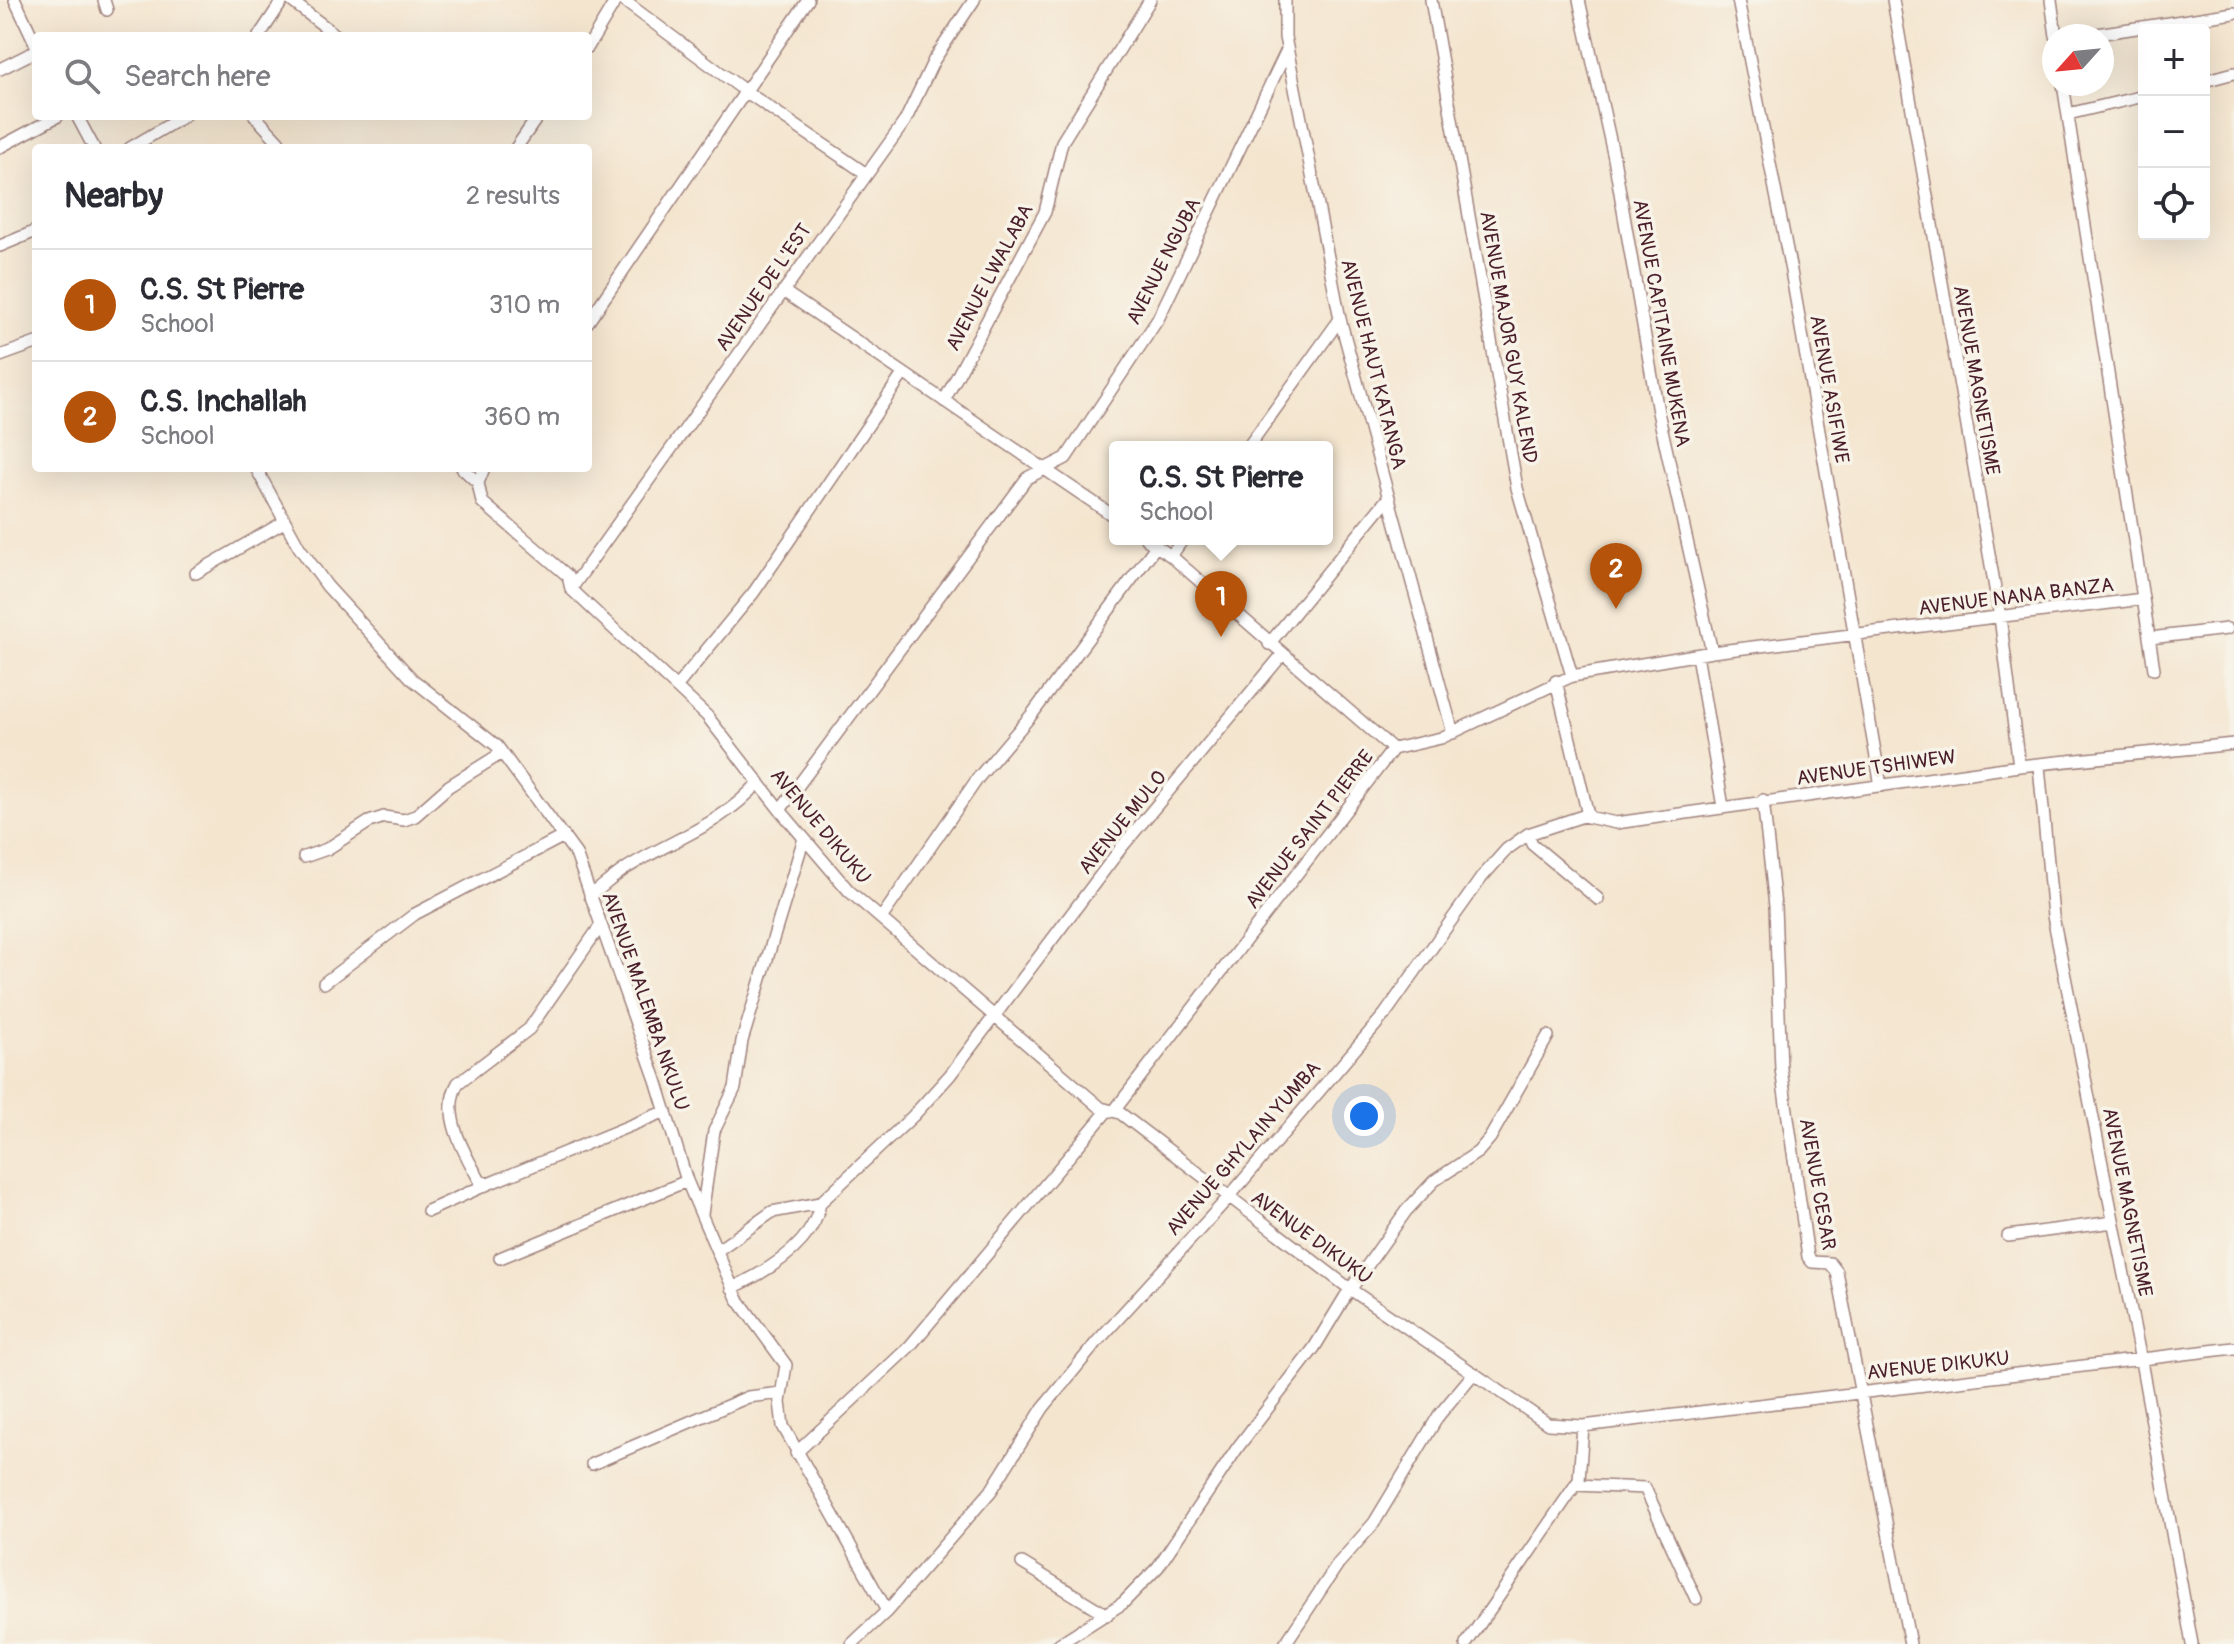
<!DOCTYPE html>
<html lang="en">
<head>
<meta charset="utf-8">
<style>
	body { margin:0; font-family:Pangolin,sans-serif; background:#f2f2f3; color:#2b2b33 }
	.controls { position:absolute; right:24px; top:24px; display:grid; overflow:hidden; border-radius:8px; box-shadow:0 8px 32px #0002 }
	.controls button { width:72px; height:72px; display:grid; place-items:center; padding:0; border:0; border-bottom:2px solid #e1e1e2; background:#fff; color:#2b2b33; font:40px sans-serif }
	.compass { position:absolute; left:2042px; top:24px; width:72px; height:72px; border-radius:50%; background:#fff; box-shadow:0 8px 32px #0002; rotate:243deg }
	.you { position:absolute; left:1364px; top:1116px; width:28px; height:28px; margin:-20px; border:6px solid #fff; border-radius:50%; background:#1a73e8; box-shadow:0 0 0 12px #1a73e833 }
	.badge { display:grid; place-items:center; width:52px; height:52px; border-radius:50%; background:#b45309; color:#fff; font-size:26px; font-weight:700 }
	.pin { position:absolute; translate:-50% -66px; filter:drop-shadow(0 2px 4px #0008) }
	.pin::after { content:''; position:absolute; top:42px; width:28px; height:24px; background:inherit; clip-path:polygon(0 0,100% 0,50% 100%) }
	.popup { position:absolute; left:1109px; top:441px; width:224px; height:104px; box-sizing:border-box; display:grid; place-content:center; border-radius:8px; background:#fff; filter:drop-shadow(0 2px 6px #0005); font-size:26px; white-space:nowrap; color:#7c7c81 }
	.popup b { font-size:30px; color:#2b2b33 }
	.popup::after { content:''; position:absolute; left:50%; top:100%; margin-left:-16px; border:16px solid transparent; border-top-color:#fff }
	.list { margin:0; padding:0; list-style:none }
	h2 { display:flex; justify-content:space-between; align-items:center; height:104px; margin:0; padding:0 32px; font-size:34px }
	h2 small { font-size:26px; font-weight:400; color:#7c7c81 }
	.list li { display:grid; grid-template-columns:52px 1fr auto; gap:24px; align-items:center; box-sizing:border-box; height:112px; padding:0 32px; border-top:2px solid #e1e1e2 }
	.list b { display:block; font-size:30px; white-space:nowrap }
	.list p { margin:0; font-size:26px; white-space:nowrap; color:#7c7c81 }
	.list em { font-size:26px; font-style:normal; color:#7c7c81 }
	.icon { flex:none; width:44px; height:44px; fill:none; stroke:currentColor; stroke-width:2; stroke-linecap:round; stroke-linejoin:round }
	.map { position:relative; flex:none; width:2234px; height:1644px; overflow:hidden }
	.search { position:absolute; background:#fff; box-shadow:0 8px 32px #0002; left:32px; top:32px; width:560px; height:88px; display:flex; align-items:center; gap:20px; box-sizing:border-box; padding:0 28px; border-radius:8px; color:#7c7c81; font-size:30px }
	.panel { position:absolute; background:#fff; box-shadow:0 8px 32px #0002; left:32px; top:144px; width:560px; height:328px; border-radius:8px }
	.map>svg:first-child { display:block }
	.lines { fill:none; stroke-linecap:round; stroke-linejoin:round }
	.minor-casing { stroke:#9f827d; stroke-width:14 }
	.minor { stroke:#fff; stroke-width:11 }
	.labels { text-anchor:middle; stroke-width:7; stroke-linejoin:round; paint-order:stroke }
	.street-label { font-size:20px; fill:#4a1f2b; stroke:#f7f3e8 }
</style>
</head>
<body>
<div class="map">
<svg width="2234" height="1644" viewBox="0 0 2234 1644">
	<rect width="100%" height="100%" fill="#f7f3e8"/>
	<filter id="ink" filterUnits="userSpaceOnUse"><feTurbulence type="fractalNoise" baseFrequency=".0125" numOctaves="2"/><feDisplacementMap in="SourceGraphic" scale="16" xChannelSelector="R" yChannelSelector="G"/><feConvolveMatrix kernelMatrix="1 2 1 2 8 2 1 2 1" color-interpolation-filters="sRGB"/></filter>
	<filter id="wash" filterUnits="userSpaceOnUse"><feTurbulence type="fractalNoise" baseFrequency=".006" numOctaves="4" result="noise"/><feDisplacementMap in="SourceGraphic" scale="32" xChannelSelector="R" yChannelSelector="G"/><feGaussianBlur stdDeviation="1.8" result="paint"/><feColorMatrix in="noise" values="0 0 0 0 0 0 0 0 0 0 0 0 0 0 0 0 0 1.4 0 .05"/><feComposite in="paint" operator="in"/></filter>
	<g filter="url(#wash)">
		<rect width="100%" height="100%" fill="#f4e5cf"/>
	</g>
	<g filter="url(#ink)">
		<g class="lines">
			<defs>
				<path id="minor" d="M15,0L36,45
					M104,0L107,10
					M290,0L337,36
					M623,0L745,91L865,173
					M1285,0V37L1340,319L1453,733
					M1431,0L1517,488L1572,676
					M1579,0L1614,158L1658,412L1712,652
					M1738,0L1791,271L1881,786
					M1893,0L2000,617L2019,766
					M2051,0L2056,36
					M259,36L283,0
					M2084,36L2234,13
					M588,47L616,0
					M0,69L36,51
					M2204,81L2234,73
					M2063,84L2154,669
					M2068,114L2144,96
					M77,116L94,148
					M255,116L279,142
					M0,147L58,116
					M130,148L184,116
					M516,148L538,116
					M0,246L36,231
					M783,291L1115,517
					M588,322L808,0
					M0,356L36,343
					M944,401L1045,212L1062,142L1150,0
					M1248,447L1340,319
					M256,468L299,547L327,586L412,679L497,746L576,854L656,1080L687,1181L737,1298L786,1365L780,1402L783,1426L887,1611
					M462,468L478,483
					M484,468L478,483L482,502L568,576L571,589
					M1146,539L1171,556L1393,749
					M1171,556L1183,539
					M196,573L284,522
					M571,589L707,716L780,810L849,891L1101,1108L1120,1113L1350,1289L1548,1424L1583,1426L2234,1348
					M571,589L905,121L934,60L974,0
					M2150,638L2227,629
					M1269,644L1389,497
					M1697,655L1723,807
					M1556,681L1588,815
					M677,686L754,592L903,374
					M1393,749L1441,738L1572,676L1712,652L2143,599
					M2039,766L2053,916L2141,1361L2192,1644
					M1763,800L1775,906L1781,1069L1808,1257L1812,1262L1830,1263L1837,1272L1910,1644
					M780,810L1027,478L1066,458L1158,319L1287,50
					M1528,834L1532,844L1598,899
					M304,857L327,849L369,822L384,817L404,820L415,816L449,786L502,753
					M590,896C602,887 613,877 625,869C672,839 721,826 759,782
					M882,917L978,778L1033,713L1156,546
					M601,925L529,1029L458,1083C440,1114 465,1154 480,1181L488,1184L666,1111
					M324,983L415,914L564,836
					M1114,1111L1393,749
					M428,1211L488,1184
					M702,1214L714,1131L735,1088L742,1041L804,838
					M2008,1236L2113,1222
					M718,1250L772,1212L820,1203L913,1116L950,1075L1121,848L1282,655
					M500,1258L687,1181
					M732,1288C766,1272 815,1244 820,1203
					M796,1453L910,1346L1108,1110
					M592,1464L748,1397L781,1393
					M1575,1485L1645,1488L1696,1599
					M1022,1563L1107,1615
					M852,1644L887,1611L991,1491L1043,1408L1096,1343L1229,1197L1385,1014L1482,877L1507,849L1528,834L1583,816L1616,823L2019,766L2234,744
					M1059,1644L1123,1603L1158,1567L1238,1447L1314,1348L1345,1297L1406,1211L1434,1181L1478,1152L1490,1138L1548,1036
					M1285,1644L1338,1564L1374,1523L1439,1415L1474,1373
					M1466,1644L1579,1480L1583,1426"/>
			</defs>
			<use href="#minor" class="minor-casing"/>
			<use href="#minor" class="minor"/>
		</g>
	</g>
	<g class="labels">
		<g class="street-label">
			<text transform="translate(1163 261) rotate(-63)" y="7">AVENUE NGUBA</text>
			<text transform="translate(989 277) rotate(-62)" y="7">AVENUE LWALABA</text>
			<text transform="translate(763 287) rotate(-55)" y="7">AVENUE DE L'EST</text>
			<text transform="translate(1662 323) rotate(80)" y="7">AVENUE CAPITAINE MUKENA</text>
			<text transform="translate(1509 337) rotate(80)" y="7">AVENUE MAJOR GUY KALEND</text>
			<text transform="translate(1374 364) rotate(76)" y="7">AVENUE HAUT KATANGA</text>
			<text transform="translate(1977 380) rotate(80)" y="7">AVENUE MAGNETISME</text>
			<text transform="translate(1830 389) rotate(80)" y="7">AVENUE ASIFIWE</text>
			<text transform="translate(2016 596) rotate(-7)" y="7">AVENUE NANA BANZA</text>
			<text transform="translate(1876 767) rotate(-8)" y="7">AVENUE TSHIWEW</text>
			<text transform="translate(1122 822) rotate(-51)" y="7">AVENUE MULO</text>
			<text transform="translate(821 826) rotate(50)" y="7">AVENUE DIKUKU</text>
			<text transform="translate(1309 829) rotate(-52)" y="7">AVENUE SAINT PIERRE</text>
			<text transform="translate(646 1001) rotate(71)" y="7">AVENUE MALEMBA NKULU</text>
			<text transform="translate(1243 1148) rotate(-49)" y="7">AVENUE GHYLAIN YUMBA</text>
			<text transform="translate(1818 1184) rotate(80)" y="7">AVENUE CESAR</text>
			<text transform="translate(2128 1202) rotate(79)" y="7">AVENUE MAGNETISME</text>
			<text transform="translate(1312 1237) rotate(36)" y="7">AVENUE DIKUKU</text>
			<text transform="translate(1938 1365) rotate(-6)" y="7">AVENUE DIKUKU</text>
		</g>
	</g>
</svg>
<div class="controls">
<button>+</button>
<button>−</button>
<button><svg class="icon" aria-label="locate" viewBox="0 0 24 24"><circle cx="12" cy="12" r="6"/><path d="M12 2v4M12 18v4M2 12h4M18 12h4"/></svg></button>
</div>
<svg class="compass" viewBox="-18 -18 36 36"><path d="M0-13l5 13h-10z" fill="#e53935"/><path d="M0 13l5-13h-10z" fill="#7c7c81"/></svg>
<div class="you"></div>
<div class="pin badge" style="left:1221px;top:637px">1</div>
<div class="popup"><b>C.S. St Pierre</b>School</div>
<div class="pin badge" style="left:1616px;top:609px">2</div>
<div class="search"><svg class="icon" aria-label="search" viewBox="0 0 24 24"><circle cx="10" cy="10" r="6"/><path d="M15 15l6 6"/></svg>Search here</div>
<section class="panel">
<h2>Nearby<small>2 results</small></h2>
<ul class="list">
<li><span class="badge">1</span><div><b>C.S. St Pierre</b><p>School</p></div><em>310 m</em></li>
<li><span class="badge">2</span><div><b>C.S. Inchallah</b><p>School</p></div><em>360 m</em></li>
</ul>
</section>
</div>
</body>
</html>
